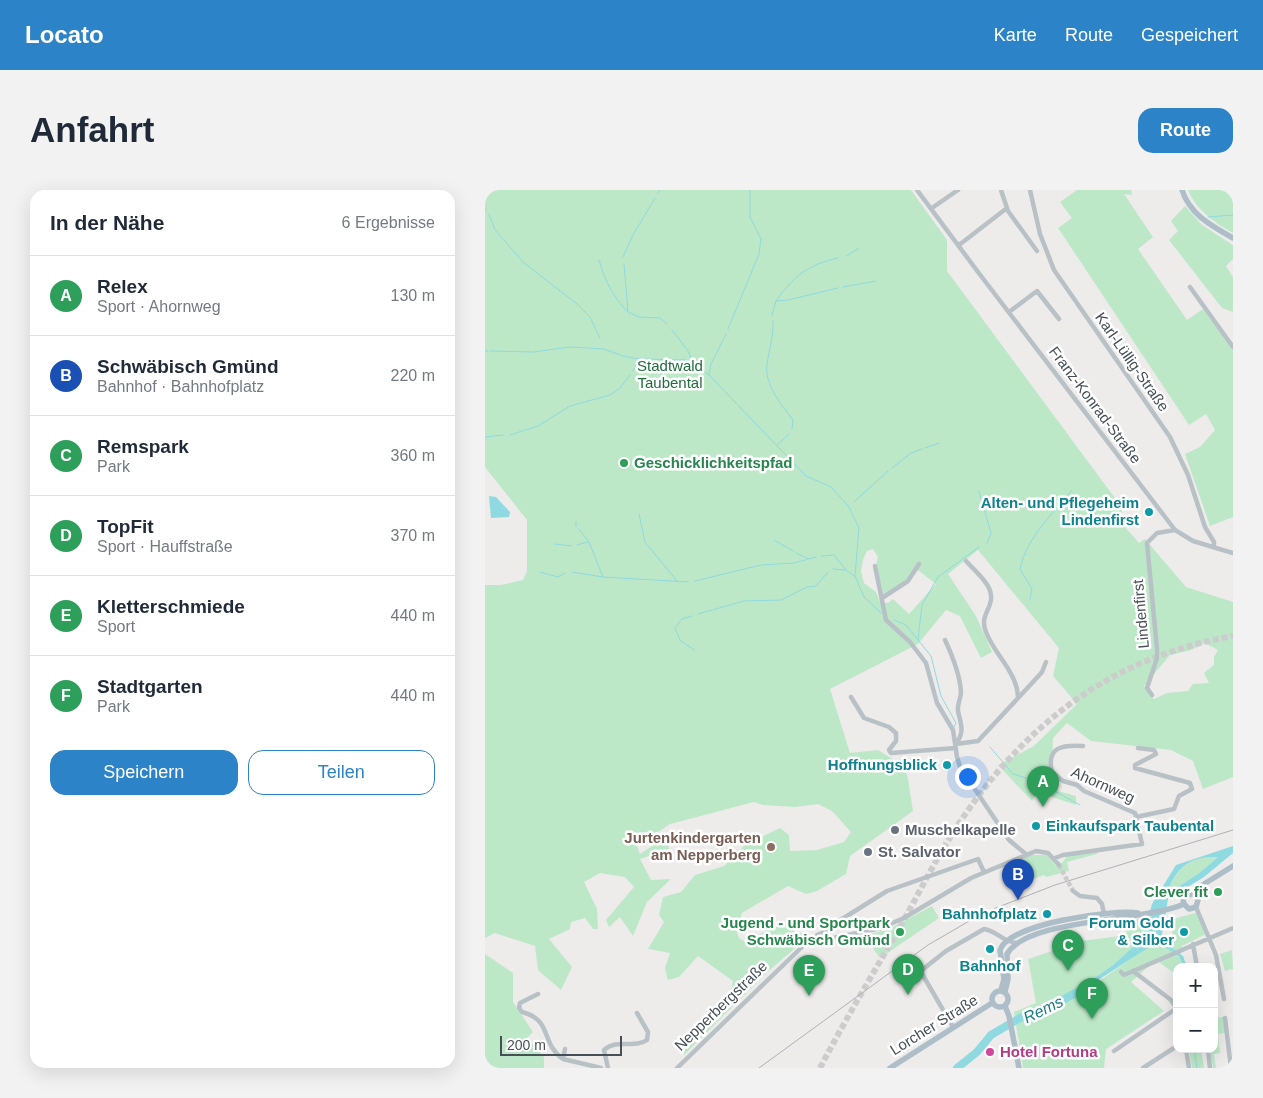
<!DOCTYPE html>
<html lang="de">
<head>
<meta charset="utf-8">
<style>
	body { margin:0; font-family:Helvetica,sans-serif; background:#f2f2f3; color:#1f2937 }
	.controls { position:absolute; right:15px; bottom:15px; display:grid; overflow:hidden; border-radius:10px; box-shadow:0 5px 20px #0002 }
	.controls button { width:45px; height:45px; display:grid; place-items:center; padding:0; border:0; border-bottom:1px solid #e0e1e3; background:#fff; color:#1f2937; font:25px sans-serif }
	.scale { position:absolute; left:15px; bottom:12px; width:122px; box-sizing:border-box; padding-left:5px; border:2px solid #465056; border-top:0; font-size:14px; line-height:18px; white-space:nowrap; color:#465056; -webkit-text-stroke:4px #fff; paint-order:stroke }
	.you { position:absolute; left:482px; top:586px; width:18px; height:18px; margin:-12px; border:4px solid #fff; border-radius:50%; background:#1a73e8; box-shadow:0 0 0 8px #1a73e833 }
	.badge { display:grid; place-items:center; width:32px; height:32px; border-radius:50%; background:#2c83c7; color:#fff; font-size:16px; font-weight:700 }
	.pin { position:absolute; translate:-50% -41px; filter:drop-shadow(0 1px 2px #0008) }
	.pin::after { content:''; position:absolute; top:26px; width:18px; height:15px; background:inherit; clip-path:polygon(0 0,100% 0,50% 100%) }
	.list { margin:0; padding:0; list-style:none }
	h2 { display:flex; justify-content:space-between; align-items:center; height:65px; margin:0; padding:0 20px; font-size:21px }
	h2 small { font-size:16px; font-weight:400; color:#747a83 }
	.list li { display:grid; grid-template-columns:32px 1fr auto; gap:15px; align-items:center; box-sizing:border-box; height:80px; padding:0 20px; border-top:1px solid #e0e1e3 }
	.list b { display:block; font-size:19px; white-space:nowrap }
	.list p { margin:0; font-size:16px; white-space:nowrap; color:#747a83 }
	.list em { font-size:16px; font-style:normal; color:#747a83 }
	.actions { display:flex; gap:10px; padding:15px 20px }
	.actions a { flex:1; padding:11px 0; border:1px solid #2c83c7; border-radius:15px; text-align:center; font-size:18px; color:#2c83c7 }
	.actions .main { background:#2c83c7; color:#fff }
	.map { position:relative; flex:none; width:748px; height:878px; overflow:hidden; border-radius:15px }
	header { display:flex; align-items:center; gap:30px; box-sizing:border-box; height:70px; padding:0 25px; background:#2c83c7; color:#fff }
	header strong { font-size:24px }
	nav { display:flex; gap:28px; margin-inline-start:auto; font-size:18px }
	.intro { display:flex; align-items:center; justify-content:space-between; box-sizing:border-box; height:120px; padding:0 30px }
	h1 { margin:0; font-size:35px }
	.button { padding:12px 22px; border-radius:15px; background:#2c83c7; color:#fff; font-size:18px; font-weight:700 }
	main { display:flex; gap:30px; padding:0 30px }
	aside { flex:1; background:#fff; border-radius:15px; box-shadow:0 5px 20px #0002 }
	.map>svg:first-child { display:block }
	.green { fill:#bde8c8; fill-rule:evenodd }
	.water { fill:#8fd9e0; fill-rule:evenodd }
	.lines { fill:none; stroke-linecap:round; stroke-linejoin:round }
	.stream { stroke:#8fd9e0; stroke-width:1 }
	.river { stroke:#8fd9e0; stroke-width:8 }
	.minor-tunnel { stroke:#cccccd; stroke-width:4.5; stroke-dasharray:4.5 2; stroke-linecap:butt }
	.highway-tunnel { stroke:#cccccd; stroke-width:6; stroke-dasharray:6 3; stroke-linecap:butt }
	.minor { stroke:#b8c1c6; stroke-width:4.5 }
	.major { stroke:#adbec8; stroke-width:5.5 }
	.rail { stroke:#aeb1b5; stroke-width:1 }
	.leisure-dot { fill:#2e9e5b; stroke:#fff; stroke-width:2 }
	.culture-dot { fill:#0f9aa8; stroke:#fff; stroke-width:2 }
	.worship-dot { fill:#6b7280; stroke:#fff; stroke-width:2 }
	.education-dot { fill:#8d6e63; stroke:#fff; stroke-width:2 }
	.hotel-dot { fill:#d1479c; stroke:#fff; stroke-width:2 }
	.labels { text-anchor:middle; stroke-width:5; stroke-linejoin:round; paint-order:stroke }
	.street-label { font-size:15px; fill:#465056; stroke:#fff }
	.park-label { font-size:15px; fill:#206e3d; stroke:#fff }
	.leisure-label { font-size:15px; font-weight:bold; fill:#27864d; stroke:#fff; text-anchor:end }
	.culture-label { font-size:15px; font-weight:bold; fill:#0d838f; stroke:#fff; text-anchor:end }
	.worship-label { font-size:15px; font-weight:bold; fill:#5b616d; stroke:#fff; text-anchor:start }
	.education-label { font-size:15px; font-weight:bold; fill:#785e54; stroke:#fff; text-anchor:end }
	.hotel-label { font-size:15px; font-weight:bold; fill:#b23c85; stroke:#fff; text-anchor:start }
	.water-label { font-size:16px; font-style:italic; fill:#1a7d86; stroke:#fff }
</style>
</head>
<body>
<header>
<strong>Locato</strong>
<nav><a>Karte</a><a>Route</a><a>Gespeichert</a></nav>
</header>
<div class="intro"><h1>Anfahrt</h1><a class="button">Route</a></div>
<main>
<aside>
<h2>In der Nähe<small>6 Ergebnisse</small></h2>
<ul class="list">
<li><span class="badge" style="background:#2e9e5b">A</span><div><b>Relex</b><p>Sport · Ahornweg</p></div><em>130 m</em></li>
<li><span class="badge" style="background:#1a4fb4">B</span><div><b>Schwäbisch Gmünd</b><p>Bahnhof · Bahnhofplatz</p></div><em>220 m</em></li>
<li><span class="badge" style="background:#2e9e5b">C</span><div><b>Remspark</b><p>Park</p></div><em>360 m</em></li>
<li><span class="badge" style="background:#2e9e5b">D</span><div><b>TopFit</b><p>Sport · Hauffstraße</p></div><em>370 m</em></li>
<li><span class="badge" style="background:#2e9e5b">E</span><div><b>Kletterschmiede</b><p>Sport</p></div><em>440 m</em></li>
<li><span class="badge" style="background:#2e9e5b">F</span><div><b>Stadtgarten</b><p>Park</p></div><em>440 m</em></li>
</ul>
<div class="actions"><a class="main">Speichern</a><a>Teilen</a></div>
</aside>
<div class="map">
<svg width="748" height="878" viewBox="0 0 748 878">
	<rect width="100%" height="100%" fill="#eeebeb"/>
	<path class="green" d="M0,0H426L462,50V81L638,319L633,329L654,353L660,349L701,397L748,412V587L718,599L708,571L686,560L606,551L582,533L568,548L567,581L573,601L591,606V615L552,602L547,611L513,575L549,556L592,514L568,486L574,458L493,360L463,384L491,426L507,462L496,468L475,426L461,420L433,454L345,499L365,563L393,560L409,570L417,569L423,589L428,621L365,666L361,684L332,701L321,704L303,696L257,723L251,739L254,748L262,753C289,734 293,731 323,747L279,785L199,865L197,847C215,833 245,816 248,791L213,766L194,787L183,790L180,778L185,763L163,759L179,732L174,725L178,707L196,702L210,685L239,676L260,655L295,638L304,645L305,661L332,660L359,652L366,642L347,621L333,614L310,617L278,615L269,612L185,634L175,641L149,649L155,664L176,650L183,655L184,659L155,669L166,690L186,689L162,712L148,746L135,727L124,737L121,730L149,697L140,687L115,683L99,692L112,719L113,739H108L100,728L86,732L85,739L64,749L87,777L76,800L53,780L50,756L10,743L0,748V395H16L38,390L42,381V330L0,277ZM388,359L393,367L391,375L399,407L423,390L430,378L451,394L424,424L408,409L403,413L395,412L391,402L379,393L376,381L378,370L382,361ZM720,453L733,460L729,467V475L719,483L724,493L708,494L703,501L682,503L669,509L659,496L685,465L706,460Z
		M592,0H646L647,5L639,4L668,47L653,59L702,130L718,119L748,160V327L725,336L700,264L715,257L730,240L721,224L704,235L573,38L587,28L575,12Z
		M703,0H748V43C730,33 711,20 703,0Z
		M700,16L717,35L748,55V69L741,76L748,87V122L737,118L684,50L693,41L686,31Z
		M612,660V664L582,672L584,681L561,687L559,685L526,697L521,682L528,679L526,675L546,665H562L571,676L578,672L582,666Z
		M733,667L713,684L688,700L684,699C693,676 707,666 733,667Z
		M447,716L454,728L395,768L379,746L404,739Z
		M714,722L721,744L697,756L698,760L694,766L699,777H692V789L690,784L674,772L663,777L646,792L679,821L621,859L619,878H538L529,822L551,813L543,769L597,751L642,745L640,731L662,728L657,749L628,775L600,795L604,798L667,754L674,752L683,757L689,752L687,750L688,729Z
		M747,760L748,779L740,781L735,764Z
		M0,764L28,783V812L48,842L42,848L59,867V878H0Z
		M738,827L740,843L733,844L735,863L729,864L731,878H743H728L725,859H729V828Z
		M704,859H716L719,878H707Z"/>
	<path class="water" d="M4,306L11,307L25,322L24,327L6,328Z
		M748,656V663L719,687L683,709L676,750L698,766L702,777H699L694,766L672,752L599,799L600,795L628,775L657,749L667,714L691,675ZM733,667L713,684L688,700L684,699C692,676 707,666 733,667Z"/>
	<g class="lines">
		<path class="stream" d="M173,3L175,0
			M0,20H1
			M4,24L10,40L38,72L92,114L105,127L115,148
			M723,27L748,25
			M362,66L374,58
			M138,67L148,45L170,8
			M114,70C120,90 127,106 142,121
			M139,74L143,122L154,127L175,128L182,134
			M358,97L391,91
			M291,111C309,86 322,75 353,68
			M287,125L291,111L303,110L353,98
			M288,131C289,146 284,160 282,174C279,195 297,215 308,230L307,239
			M243,139L274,64L276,49L265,27V0
			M187,140L203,161L208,172
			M0,161H3
			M5,161L48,162L85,157L119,159L138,166L154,169L201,170L209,173L224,185L321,286L346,297L364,317L374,338L370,386L379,407L396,423
			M148,181L154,170
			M224,185L226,174L241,144
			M25,245L53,236L85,216L125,205L135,198L145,185
			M0,247L18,245
			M292,255L304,244
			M440,258L454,253
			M407,278L426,263L437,259
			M494,301L506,343L502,353
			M369,312L403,281
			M154,324L160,352L192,391
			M91,337V332
			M94,339L104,352L118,387L203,392
			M289,350L308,361
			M69,354L87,356
			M92,355L103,352
			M311,363L324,369
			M336,366L349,365L361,380L369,386
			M348,379L360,380
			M55,382L73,387L80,383
			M87,382L118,387
			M210,391L276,375L309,373L331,367
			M545,409L547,399L535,379C541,349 568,323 587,300
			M213,424L259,411L296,410L322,397L331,396L343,382
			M207,426L197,429L190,438L195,450L209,460
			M409,430L421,435L446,466L456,506L471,533L469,537
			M433,449L437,415L453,387L494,357
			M505,557L528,584L551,591L595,615
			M709,859L712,878"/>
		<path class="river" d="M472,878L492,862L506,845L540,825L569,815L608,793"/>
		<path class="minor-tunnel" d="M574,675L588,701"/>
		<path class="highway-tunnel" d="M335,878C361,828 391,779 419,730C436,699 452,667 471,638C538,535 626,467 748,446"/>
		<path class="minor" d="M432,0L493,82L690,340L708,351L748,363
			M516,0L523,21L552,61
			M545,0L555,44L569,80L685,247L703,285L720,337L729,352V357
			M447,18L473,0
			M474,55L522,18
			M705,97L748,157
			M524,122L552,101L574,129
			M481,371C489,380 505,393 506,405C508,419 494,424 501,442C509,464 532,482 533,507
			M390,376L401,430L425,452L441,473L452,513L468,540L472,567L475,577L524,650L542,665
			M397,408L423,391L434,374
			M460,450C467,465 475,485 476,502C476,508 472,514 473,521C476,535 480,541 471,554
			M667,505L662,498L672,468V459L662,353L672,343L690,340
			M366,507L379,528L404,537L411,543V551L404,560L406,563L471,558
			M471,554L493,551L548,492L557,482L561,472
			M651,627L689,619L694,606L707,599L705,593L650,578V575L671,564L669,560L653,558
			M570,668L578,665L657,654L650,623L599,601L592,595L578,591L567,582C561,556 578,555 598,556
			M588,701L595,706L612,708L617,714L619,724
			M711,717L731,765L739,809
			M331,751L332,745L346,739L349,734L402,701L493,669L499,682
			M708,754L712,777
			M648,781L686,810L692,819
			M636,782L639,785L748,738
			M53,804L35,813L34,818L37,822C68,830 55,853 78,869
			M740,828L746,878
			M468,837L436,782L437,780L461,761L499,739C512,741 518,752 532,753
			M80,859L78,869L116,878
			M701,859L704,878
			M723,859L725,878
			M629,861L692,818
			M123,878L119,860C132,848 149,859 162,850L163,842L152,823
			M192,878L320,754L396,738L419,728L486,688L551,661L563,663L574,675
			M658,878L692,856"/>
		<path class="major" d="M697,0C705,25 727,36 748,48
			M709,704L719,694L748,676
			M699,714L704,719L711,717L713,710L709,704
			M699,714L698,709L702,705L709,704
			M516,800L519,789L515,760C523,734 627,719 653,723
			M507 809a8 8 0 1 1 16 0a8 8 0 1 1-16 0Z
			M520,802L523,789L522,764C543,728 659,732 699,714
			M520,816L524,826L534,878
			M405,878L507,813"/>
		<path class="rail" d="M274,878L443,755L498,723L570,695L748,640"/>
	</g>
	<g class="leisure-dot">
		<circle cx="139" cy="273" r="5"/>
		<circle cx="733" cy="702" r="5"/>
		<circle cx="415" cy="742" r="5"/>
	</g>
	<g class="culture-dot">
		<circle cx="664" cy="322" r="5"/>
		<circle cx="462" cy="575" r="5"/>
		<circle cx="551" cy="636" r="5"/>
		<circle cx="562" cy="724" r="5"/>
		<circle cx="699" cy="742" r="5"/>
		<circle cx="505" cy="759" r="5"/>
	</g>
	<g class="worship-dot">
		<circle cx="410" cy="640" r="5"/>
		<circle cx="383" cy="662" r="5"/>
	</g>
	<circle class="education-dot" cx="286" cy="657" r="5"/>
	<circle class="hotel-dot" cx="505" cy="862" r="5"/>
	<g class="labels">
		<g class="street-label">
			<text transform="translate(647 172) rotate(55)" y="5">Karl-Lüllig-Straße</text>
			<text transform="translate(610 215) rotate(53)" y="5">Franz-Konrad-Straße</text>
			<text transform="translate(656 424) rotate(-95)" y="5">Lindenfirst</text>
			<text transform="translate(618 595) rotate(24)" y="5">Ahornweg</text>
			<text transform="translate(236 816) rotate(-44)" y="5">Nepperbergstraße</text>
			<text transform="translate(449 835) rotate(-32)" y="5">Lorcher Straße</text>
		</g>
		<g class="park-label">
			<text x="185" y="181">Stadtwald<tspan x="185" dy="17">Taubental</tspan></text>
		</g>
		<g class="leisure-label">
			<text x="149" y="278" text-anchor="start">Geschicklichkeitspfad</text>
			<text x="723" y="707">Clever fit</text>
			<text x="405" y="738">Jugend - und Sportpark<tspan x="405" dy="17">Schwäbisch Gmünd</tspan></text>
		</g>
		<g class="culture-label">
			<text x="654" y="318">Alten- und Pflegeheim<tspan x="654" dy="17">Lindenfirst</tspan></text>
			<text x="452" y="580">Hoffnungsblick</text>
			<text x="561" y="641" text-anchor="start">Einkaufspark Taubental</text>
			<text x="552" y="729">Bahnhofplatz</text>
			<text x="689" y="738">Forum Gold<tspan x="689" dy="17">&amp; Silber</tspan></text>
			<text x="505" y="781" text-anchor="middle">Bahnhof</text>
		</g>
		<g class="worship-label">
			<text x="420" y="645">Muschelkapelle</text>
			<text x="393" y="667">St. Salvator</text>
		</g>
		<g class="education-label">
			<text x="276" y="653">Jurtenkindergarten<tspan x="276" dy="17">am Nepperberg</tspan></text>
		</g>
		<g class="hotel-label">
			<text x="515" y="867">Hotel Fortuna</text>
		</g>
		<g class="water-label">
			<text transform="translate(558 819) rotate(-26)" y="6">Rems</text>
		</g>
	</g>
</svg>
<div class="controls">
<button>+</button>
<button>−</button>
</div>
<div class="scale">200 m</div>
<div class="you"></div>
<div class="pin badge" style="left:558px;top:617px;background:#2e9e5b">A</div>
<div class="pin badge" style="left:533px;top:710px;background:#1a4fb4">B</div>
<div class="pin badge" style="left:583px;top:781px;background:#2e9e5b">C</div>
<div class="pin badge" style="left:423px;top:805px;background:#2e9e5b">D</div>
<div class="pin badge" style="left:324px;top:806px;background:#2e9e5b">E</div>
<div class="pin badge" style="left:607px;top:829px;background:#2e9e5b">F</div>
</div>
</main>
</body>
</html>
